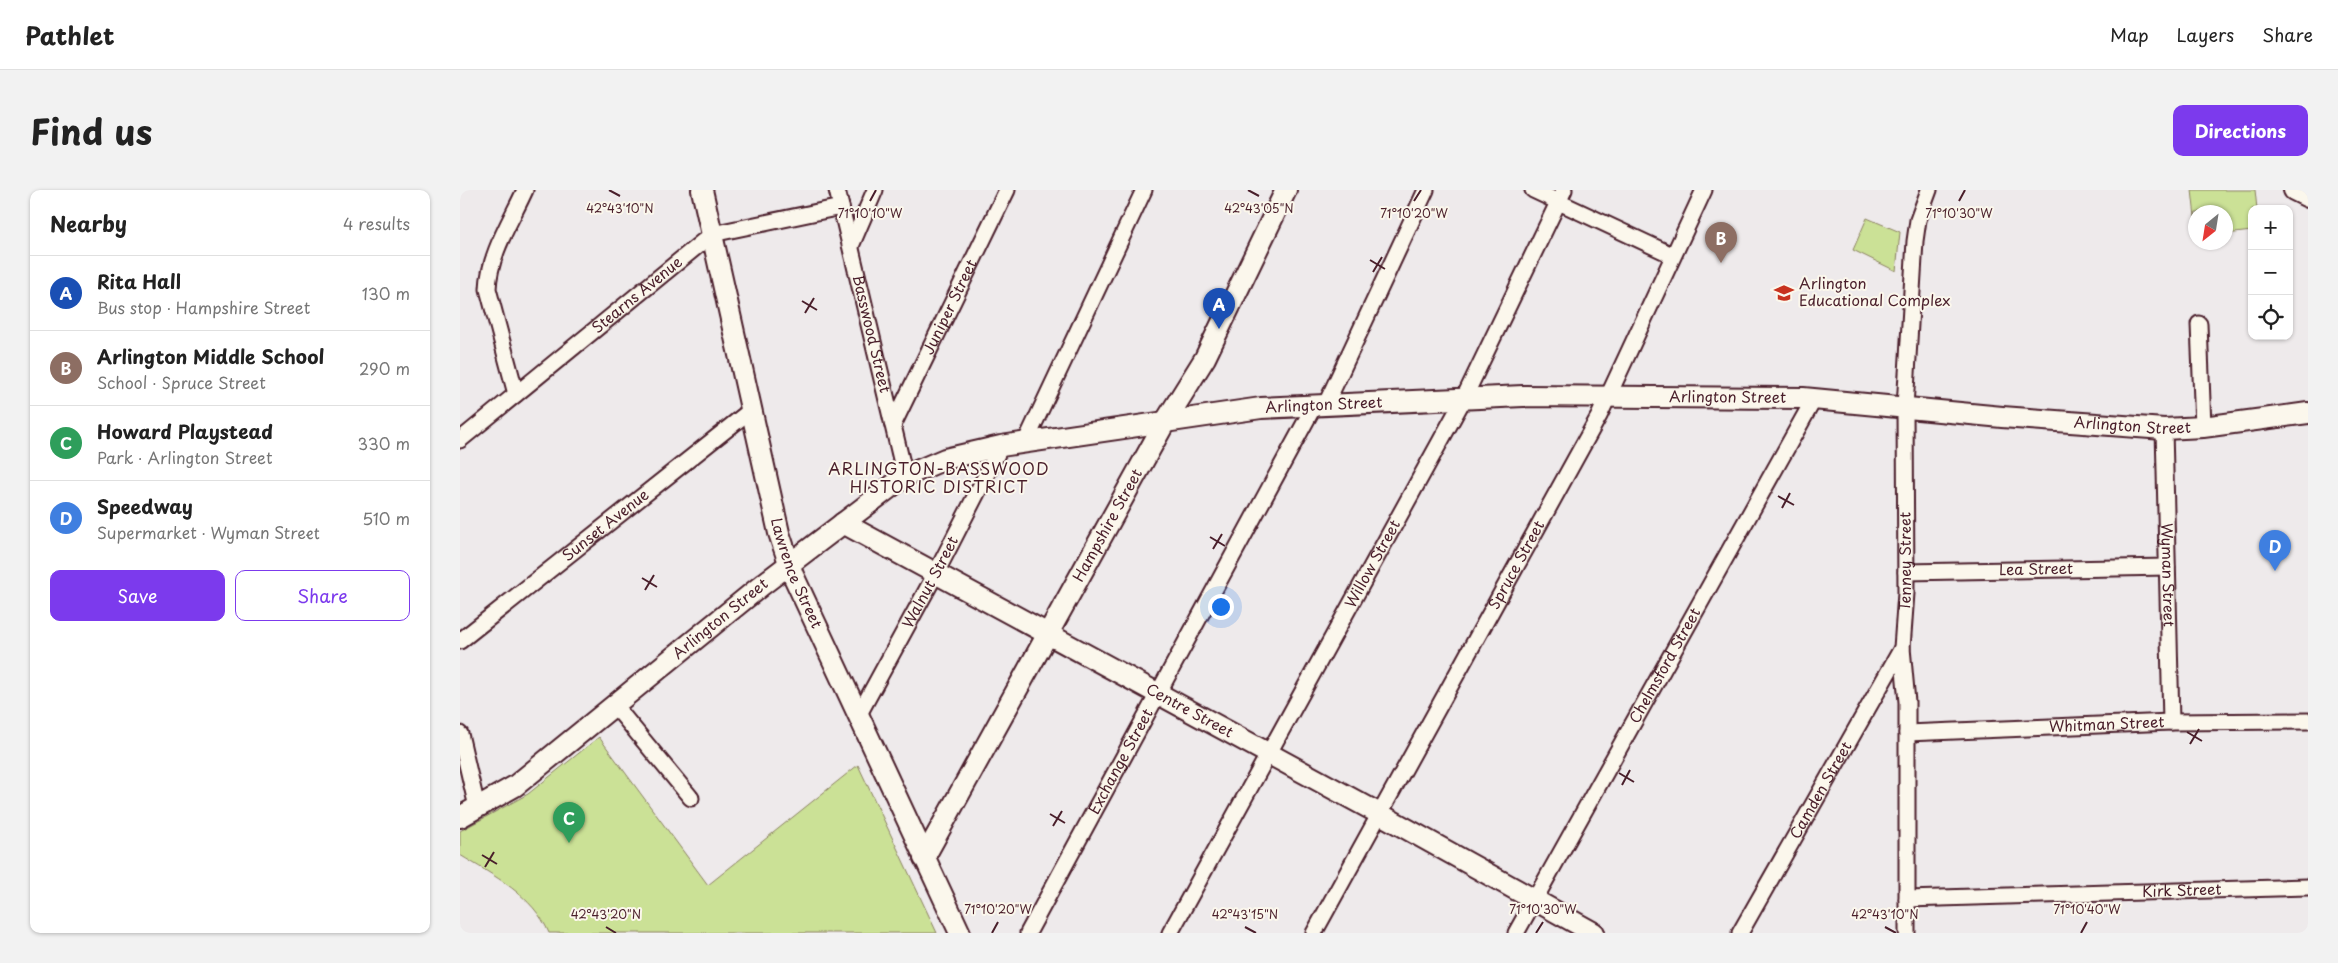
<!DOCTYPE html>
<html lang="en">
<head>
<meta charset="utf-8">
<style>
	body { margin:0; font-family:"Playpen Sans",sans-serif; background:#f2f2f2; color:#222 }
	.controls { position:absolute; right:15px; top:15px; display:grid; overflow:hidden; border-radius:10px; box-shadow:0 1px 4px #0004 }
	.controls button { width:45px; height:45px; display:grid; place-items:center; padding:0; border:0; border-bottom:1px solid #e0e0e0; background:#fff; color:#222; font:25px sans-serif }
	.compass { position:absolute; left:1728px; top:15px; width:45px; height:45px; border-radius:50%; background:#fff; box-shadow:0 1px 4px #0004; rotate:210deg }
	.you { position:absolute; left:760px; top:416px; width:18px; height:18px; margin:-12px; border:4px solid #fff; border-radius:50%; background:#1a73e8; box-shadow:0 0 0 8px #1a73e833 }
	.badge { display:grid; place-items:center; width:32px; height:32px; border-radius:50%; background:#7c3aed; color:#fff; font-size:16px; font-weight:700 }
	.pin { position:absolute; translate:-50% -41px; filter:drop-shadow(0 1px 2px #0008) }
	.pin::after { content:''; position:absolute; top:26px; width:18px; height:15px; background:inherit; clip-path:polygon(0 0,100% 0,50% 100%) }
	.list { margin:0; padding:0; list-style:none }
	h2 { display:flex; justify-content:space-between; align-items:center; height:65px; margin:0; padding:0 20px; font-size:21px }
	h2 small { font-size:16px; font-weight:400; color:#767676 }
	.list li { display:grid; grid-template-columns:32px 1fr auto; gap:15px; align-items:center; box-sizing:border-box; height:75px; padding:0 20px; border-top:1px solid #e0e0e0 }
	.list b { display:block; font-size:19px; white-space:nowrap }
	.list p { margin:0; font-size:16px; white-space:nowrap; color:#767676 }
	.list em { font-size:16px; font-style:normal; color:#767676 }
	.actions { display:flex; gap:10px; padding:15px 20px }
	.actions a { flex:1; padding:11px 0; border:1px solid #7c3aed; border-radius:10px; text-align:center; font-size:18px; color:#7c3aed }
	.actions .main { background:#7c3aed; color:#fff }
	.icon { flex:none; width:28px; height:28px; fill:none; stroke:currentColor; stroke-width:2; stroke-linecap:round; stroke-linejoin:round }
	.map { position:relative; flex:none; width:1848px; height:743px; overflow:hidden; border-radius:10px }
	header { display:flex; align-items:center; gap:30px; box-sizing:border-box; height:70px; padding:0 25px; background:#fff; border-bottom:1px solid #e0e0e0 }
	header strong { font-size:24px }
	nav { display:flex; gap:28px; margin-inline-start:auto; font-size:18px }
	.intro { display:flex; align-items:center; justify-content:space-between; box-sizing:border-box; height:120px; padding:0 30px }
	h1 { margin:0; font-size:35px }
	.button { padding:12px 22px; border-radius:10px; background:#7c3aed; color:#fff; font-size:18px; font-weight:700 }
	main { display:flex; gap:30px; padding:0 30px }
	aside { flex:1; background:#fff; border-radius:10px; box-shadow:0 1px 4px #0004 }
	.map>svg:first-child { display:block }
	.green { fill:#cbe196; stroke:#8a8060 }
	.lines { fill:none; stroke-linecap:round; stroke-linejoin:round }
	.street-casing { stroke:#4a1f2b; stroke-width:19 }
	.secondary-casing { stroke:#4a1f2b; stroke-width:24 }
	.street { stroke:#fbf7ec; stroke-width:15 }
	.secondary { stroke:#fbf7ec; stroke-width:20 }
	.ticks { fill:none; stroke:#4a1f2b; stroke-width:2 }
	.labels { text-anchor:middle; stroke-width:4; stroke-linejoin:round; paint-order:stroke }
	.poi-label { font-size:15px; fill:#4a1f2b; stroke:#fbf7ec; text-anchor:start }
	.street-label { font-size:15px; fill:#4a1f2b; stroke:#fbf7ec }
	.neighbourhood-label { font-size:16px; letter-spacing:1px; fill:#4a1f2b; stroke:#fbf7ec }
	.ticks-label { font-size:12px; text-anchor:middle; fill:#4a1f2b; stroke:#fbf7ec; stroke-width:4; stroke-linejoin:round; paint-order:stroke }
</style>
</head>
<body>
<header>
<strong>Pathlet</strong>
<nav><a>Map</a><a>Layers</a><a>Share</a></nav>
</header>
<div class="intro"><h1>Find us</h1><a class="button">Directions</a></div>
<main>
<aside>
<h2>Nearby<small>4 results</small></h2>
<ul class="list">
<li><span class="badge" style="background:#1a4fb4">A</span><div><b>Rita Hall</b><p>Bus stop · Hampshire Street</p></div><em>130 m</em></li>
<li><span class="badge" style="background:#8d6e63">B</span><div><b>Arlington Middle School</b><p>School · Spruce Street</p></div><em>290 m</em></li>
<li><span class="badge" style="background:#2e9e5b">C</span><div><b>Howard Playstead</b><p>Park · Arlington Street</p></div><em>330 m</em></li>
<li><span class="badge" style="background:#3f7fe0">D</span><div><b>Speedway</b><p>Supermarket · Wyman Street</p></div><em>510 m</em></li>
</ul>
<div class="actions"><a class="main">Save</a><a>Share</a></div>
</aside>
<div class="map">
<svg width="1848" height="743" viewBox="0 0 1848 743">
	<rect width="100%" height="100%" fill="#eeeaeb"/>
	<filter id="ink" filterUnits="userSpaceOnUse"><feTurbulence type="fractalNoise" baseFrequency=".02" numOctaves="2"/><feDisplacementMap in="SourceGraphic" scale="10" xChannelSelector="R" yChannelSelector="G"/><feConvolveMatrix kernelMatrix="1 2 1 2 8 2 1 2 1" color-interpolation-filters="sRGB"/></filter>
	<g filter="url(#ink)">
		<path class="green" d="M1732,0H1795L1797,19H1792V41L1766,44V22H1736L1735,27Z
			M1407,28L1440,42L1436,81L1393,60Z
			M139,547L248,695L398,575L477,743H89C73,705 34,686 0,665V641L68,604Z"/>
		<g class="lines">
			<defs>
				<g id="street">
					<path id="s1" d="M377,0L445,286"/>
					<path d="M1073,0L1212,65"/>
					<path d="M391,56L415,0"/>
					<path d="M1739,134L1743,237"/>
					<path d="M56,204L28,99C29,64 51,31 65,0"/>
					<path d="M866,214L966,0"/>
					<path id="s2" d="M433,235L547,0"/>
					<path id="s3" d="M1704,239L1711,532"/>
					<path id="s4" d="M0,250L252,44L381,17"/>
					<path d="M566,251L684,0"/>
					<path id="s5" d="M1446,382L1707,377"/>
					<path id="s6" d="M0,451L291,220"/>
					<path d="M155,516L231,608"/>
					<path id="s7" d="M398,526L476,383L541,256"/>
					<path id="s8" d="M1447,543L1711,532L1848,531"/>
					<path d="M0,544L17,617"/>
					<path id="s9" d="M1447,709L1848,697"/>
					<path id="s10" d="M568,743L854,216"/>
					<path id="s11" d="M710,743L1003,210L1104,0"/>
					<path id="s12" d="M854,743L1139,226L1244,0"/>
					<path id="s13" d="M1056,743L1354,209"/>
					<path id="s14" d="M1280,743L1442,458"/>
					<path id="s15" d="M1447,743V512L1442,458L1446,403L1445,217L1455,51L1458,30L1469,0"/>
				</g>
				<g id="secondary">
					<path id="s16" d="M242,0L319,343L333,385L500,743"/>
					<path d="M1834,0L1848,7"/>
					<path id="s17" d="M383,333L920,624L1134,743"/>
					<path id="s18" d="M0,627L55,596L302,395L445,286L485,269L541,256L801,218L1063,206L1343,208L1542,227L1704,239L1743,237L1848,223"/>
					<path id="s19" d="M464,668L705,232L745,168L826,0"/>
				</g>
			</defs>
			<use href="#street" class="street-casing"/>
			<use href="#secondary" class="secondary-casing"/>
			<use href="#street" class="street"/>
			<use href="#secondary" class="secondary"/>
		</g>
	</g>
	<path class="ticks" d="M149,0L160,6M788,0L799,6M410,11L416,0M954,11L961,0M1499,11L1505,0M910,70L925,79M913,82L922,67M342,111L357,120M345,123L354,108M1318,306L1334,315M1322,318L1330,303M750,347L765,356M753,359L762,344M182,388L197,397M185,400L194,385M1727,542L1742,551M1730,554L1739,539M1159,583L1174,592M1162,595L1170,580M590,624L605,633M593,636L602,621M22,665L37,674M25,677L34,662M146,737L156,743M785,737L796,743M1425,737L1436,743M532,743L538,732M1076,743L1083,732M1621,743L1627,732"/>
	<defs>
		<symbol id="school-bare" viewBox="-9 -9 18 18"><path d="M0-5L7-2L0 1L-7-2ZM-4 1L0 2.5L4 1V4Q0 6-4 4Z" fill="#c8321e" stroke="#fbf7ec" stroke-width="2.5" paint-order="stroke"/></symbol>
	</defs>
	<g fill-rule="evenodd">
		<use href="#school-bare" x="1310" y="89" width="28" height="28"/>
	</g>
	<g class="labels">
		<g class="poi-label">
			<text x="1339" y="99">Arlington<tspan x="1339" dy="17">Educational Complex</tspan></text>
		</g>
		<g class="street-label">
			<text dy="5" stroke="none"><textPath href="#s4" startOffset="229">Stearns Avenue</textPath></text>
			<text dy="5" stroke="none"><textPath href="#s2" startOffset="131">Juniper Street</textPath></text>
			<text dy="5" stroke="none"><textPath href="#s1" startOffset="148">Basswood Street</textPath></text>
			<text dy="5" stroke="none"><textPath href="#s18" startOffset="1392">Arlington Street</textPath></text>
			<text dy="5" stroke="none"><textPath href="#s18" startOffset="988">Arlington Street</textPath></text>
			<text dy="5" stroke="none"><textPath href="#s18" startOffset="1798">Arlington Street</textPath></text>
			<text dy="5" stroke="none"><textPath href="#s6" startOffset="186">Sunset Avenue</textPath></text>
			<text dy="5" stroke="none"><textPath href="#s19" startOffset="380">Hampshire Street</textPath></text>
			<text dy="5" stroke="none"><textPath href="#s15" startOffset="372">Tenney Street</textPath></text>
			<text dy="5" stroke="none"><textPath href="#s11" startOffset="421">Willow Street</textPath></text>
			<text dy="5" stroke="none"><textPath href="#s12" startOffset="420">Spruce Street</textPath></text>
			<text dy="5" stroke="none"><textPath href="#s5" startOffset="130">Lea Street</textPath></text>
			<text dy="5" stroke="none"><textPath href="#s16" startOffset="395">Lawrence Street</textPath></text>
			<text dy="5" stroke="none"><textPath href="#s3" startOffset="146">Wyman Street</textPath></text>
			<text dy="5" stroke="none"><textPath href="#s7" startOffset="152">Walnut Street</textPath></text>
			<text dy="5" stroke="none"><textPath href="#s18" startOffset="328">Arlington Street</textPath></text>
			<text dy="5" stroke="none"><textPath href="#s13" startOffset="306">Chelmsford Street</textPath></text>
			<text dy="5" stroke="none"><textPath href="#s17" startOffset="394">Centre Street</textPath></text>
			<text dy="5" stroke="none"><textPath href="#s8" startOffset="200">Whitman Street</textPath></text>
			<text dy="5" stroke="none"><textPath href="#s10" startOffset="195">Exchange Street</textPath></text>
			<text dy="5" stroke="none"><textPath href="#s14" startOffset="164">Camden Street</textPath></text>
			<text dy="5" stroke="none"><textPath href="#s9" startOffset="275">Kirk Street</textPath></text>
		</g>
		<g class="neighbourhood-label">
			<text x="479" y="285">ARLINGTON-BASSWOOD<tspan x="479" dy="18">HISTORIC DISTRICT</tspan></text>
		</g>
	</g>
	<g class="ticks-label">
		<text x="160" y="23">42°43'10"N</text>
		<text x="799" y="23">42°43'05"N</text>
		<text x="410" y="28">71°10'10"W</text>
		<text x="954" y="28">71°10'20"W</text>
		<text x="1499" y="28">71°10'30"W</text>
		<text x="538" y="724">71°10'20"W</text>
		<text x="1083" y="724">71°10'30"W</text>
		<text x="1627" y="724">71°10'40"W</text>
		<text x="146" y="729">42°43'20"N</text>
		<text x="785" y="729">42°43'15"N</text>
		<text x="1425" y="729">42°43'10"N</text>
	</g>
</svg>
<div class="controls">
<button>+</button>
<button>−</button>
<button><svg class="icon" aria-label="locate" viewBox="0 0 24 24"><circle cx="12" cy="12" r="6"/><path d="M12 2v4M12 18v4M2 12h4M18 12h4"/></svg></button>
</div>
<svg class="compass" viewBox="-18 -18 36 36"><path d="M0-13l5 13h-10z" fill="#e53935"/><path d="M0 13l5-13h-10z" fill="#767676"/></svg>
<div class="you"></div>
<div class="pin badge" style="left:759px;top:139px;background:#1a4fb4">A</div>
<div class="pin badge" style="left:1261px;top:73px;background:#8d6e63">B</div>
<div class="pin badge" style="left:109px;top:653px;background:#2e9e5b">C</div>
<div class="pin badge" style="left:1815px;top:381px;background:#3f7fe0">D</div>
</div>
</main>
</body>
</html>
